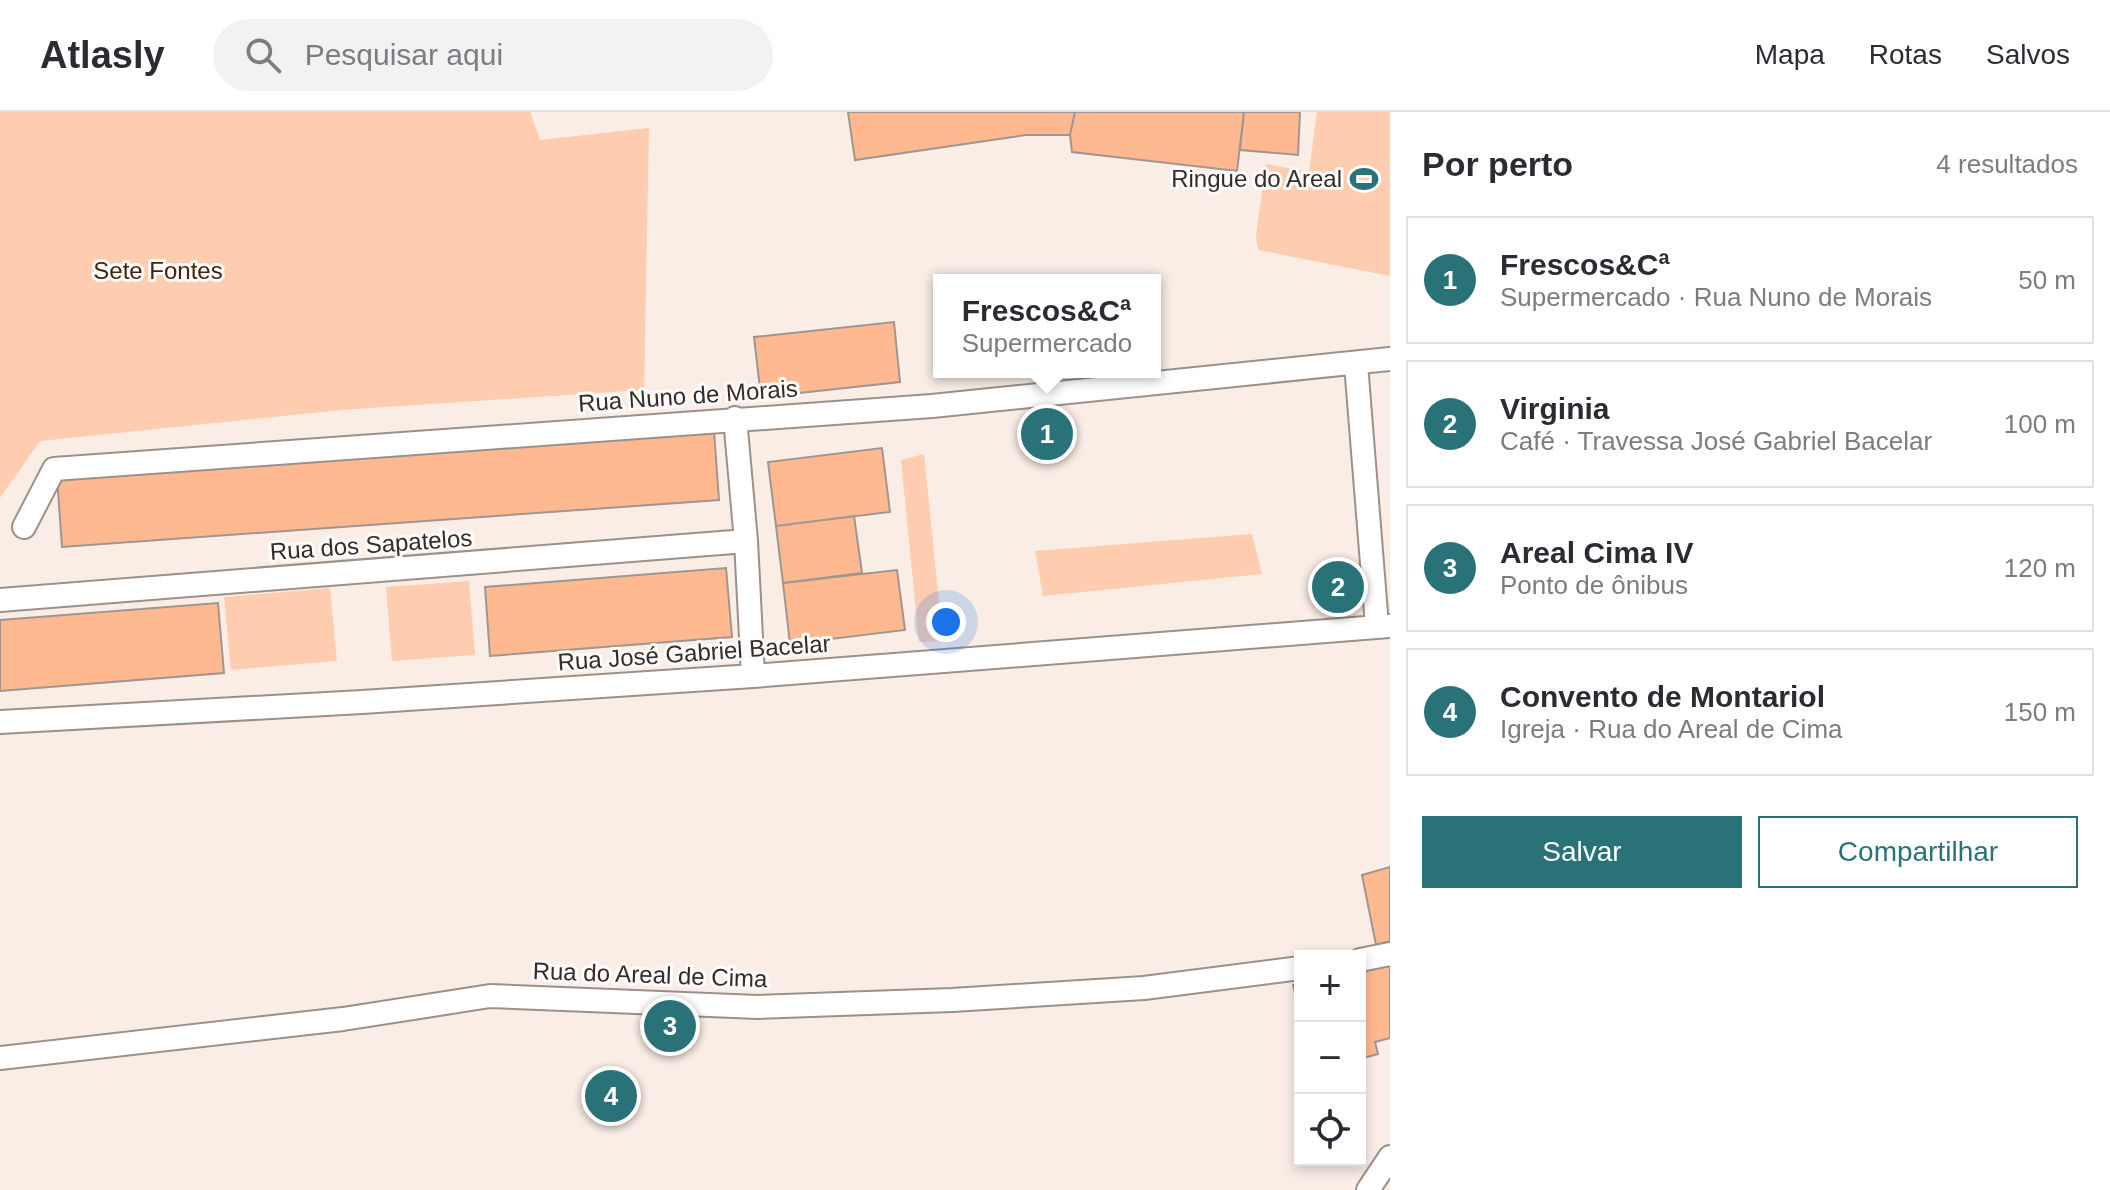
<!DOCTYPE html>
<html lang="pt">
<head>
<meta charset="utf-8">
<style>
	body { margin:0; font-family:Helvetica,sans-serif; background:#f2f2f3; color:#2b2b33 }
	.controls { position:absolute; right:24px; bottom:24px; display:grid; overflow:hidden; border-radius:0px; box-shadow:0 4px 12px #0003 }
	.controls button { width:72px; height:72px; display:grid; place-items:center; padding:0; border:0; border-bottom:2px solid #e1e1e2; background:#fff; color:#2b2b33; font:40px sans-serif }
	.you { position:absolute; left:946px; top:510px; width:28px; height:28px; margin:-20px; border:6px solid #fff; border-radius:50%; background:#1a73e8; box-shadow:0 0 0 12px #1a73e833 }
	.badge { display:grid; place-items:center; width:52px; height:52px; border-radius:50%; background:#297378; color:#fff; font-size:26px; font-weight:700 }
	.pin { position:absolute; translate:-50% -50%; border:4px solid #fff; box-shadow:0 2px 8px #0006 }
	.popup { position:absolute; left:933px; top:162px; width:228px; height:104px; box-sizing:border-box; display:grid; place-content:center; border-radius:0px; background:#fff; filter:drop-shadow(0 2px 6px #0005); font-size:26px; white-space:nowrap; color:#7c7c81 }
	.popup b { font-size:30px; color:#2b2b33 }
	.popup::after { content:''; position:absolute; left:50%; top:100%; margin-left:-16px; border:16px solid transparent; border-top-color:#fff }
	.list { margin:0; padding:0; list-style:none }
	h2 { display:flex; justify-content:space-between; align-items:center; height:104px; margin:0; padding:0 32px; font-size:34px }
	h2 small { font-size:26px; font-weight:400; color:#7c7c81 }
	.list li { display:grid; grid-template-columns:52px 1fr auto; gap:24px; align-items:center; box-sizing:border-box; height:128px; margin:0 16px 16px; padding:0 16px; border:2px solid #e1e1e2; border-radius:0px }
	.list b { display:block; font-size:30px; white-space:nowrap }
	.list p { margin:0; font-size:26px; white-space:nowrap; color:#7c7c81 }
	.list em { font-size:26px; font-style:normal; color:#7c7c81 }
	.actions { display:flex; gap:16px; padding:24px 32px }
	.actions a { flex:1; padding:18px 0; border:2px solid #297378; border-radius:0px; text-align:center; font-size:28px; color:#297378 }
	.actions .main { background:#297378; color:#fff }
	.icon { flex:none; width:44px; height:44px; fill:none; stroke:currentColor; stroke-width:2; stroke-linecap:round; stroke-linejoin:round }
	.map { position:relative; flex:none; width:1390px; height:1078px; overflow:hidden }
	header { display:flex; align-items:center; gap:48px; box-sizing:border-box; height:112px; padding:0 40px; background:#fff; border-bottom:2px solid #e1e1e2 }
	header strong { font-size:38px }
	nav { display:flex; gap:44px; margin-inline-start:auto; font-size:28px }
	.search { width:560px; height:72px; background:#f2f2f3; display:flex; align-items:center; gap:20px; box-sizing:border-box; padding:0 28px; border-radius:44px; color:#7c7c81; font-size:30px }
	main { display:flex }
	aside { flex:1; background:#fff }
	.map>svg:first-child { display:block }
	.green { fill:#feccaf }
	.building { fill:#feb991; stroke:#a1958f; stroke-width:2 }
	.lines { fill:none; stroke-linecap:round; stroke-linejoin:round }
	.street-casing { stroke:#9c918a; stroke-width:26 }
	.street { stroke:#fff; stroke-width:22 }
	.labels { text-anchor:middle; stroke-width:6; stroke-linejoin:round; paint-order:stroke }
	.poi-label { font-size:24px; fill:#322d2b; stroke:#fffcfb; text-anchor:end }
	.park-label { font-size:24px; fill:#44230d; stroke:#fffcfb }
	.street-label { font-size:24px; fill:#322d2b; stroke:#fffcfb }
</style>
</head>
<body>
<header>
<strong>Atlasly</strong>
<div class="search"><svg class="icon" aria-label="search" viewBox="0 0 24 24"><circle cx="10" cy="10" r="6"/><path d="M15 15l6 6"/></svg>Pesquisar aqui</div>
<nav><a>Mapa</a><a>Rotas</a><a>Salvos</a></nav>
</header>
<main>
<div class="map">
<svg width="1390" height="1078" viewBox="0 0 1390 1078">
	<rect width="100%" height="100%" fill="#f9ede6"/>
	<path class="green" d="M0,0H530L540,28L649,16L644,278L341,298L40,329L0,386Z
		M1317,0H1390V164L1258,138L1256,124L1266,52L1309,60Z
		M924,342L943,529L919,530L901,348Z
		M1252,422L1262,462L1043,484L1035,439Z
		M469,469L475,543L392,549L386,475Z
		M330,476L337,549L231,558L224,485Z"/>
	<path class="building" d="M848,0H1075L1070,23H1026L855,48Z
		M1075,0H1244L1237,59L1072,40L1070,23Z
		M1244,0H1300L1298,43L1240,38Z
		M894,210L900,270L761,285L754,225Z
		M714,319L719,388L62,435L57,365Z
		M882,336L890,400L776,414L768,350Z
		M854,404L862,461L783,471L776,414Z
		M726,456L732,525L490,544L485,475Z
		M897,458L905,518L790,532L783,471Z
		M218,491L224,561L0,579V508Z
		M1390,755V829L1376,833L1362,763Z
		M1390,849V926L1375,930L1378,942L1360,947V856Z
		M1300,871V901L1293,873Z"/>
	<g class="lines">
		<defs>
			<path id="street" d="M1356,252L1377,514
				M735,306L746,429L753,564
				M24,415L54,357L932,294L1390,247
				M0,488L746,429
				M0,610L362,590L753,564L1390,514
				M1360,848L1390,842
				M0,946L343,907L490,884L758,895L952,888L1144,876L1300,856
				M1368,1078L1390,1045"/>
		</defs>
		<use href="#street" class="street-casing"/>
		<use href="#street" class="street"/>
	</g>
	<defs>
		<symbol id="stadium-bare" viewBox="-9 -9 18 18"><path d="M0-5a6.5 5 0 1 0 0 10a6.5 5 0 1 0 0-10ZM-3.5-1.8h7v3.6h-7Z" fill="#297378" stroke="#fffcfb" stroke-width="2.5" paint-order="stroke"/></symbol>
	</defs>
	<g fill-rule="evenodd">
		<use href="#stadium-bare" x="1344" y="47" width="40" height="40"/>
	</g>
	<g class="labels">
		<g class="poi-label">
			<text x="1342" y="75">Ringue do Areal</text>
		</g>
		<g class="park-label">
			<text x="158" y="167">Sete Fontes</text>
		</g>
		<g class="street-label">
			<text transform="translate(688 284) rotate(-4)" y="8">Rua Nuno de Morais</text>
			<text transform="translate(371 433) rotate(-4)" y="8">Rua dos Sapatelos</text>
			<text transform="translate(694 541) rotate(-4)" y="8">Rua José Gabriel Bacelar</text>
			<text transform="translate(650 863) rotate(2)" y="8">Rua do Areal de Cima</text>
		</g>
	</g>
</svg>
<div class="controls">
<button>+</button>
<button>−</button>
<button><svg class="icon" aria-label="locate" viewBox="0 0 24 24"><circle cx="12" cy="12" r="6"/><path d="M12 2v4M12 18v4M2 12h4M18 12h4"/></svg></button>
</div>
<div class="you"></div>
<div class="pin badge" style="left:1047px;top:322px">1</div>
<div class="popup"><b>Frescos&amp;Cª</b>Supermercado</div>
<div class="pin badge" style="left:1338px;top:475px">2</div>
<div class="pin badge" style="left:670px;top:914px">3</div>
<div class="pin badge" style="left:611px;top:984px">4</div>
</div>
<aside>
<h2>Por perto<small>4 resultados</small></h2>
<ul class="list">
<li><span class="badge">1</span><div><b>Frescos&amp;Cª</b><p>Supermercado · Rua Nuno de Morais</p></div><em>50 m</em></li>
<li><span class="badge">2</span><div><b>Virginia</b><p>Café · Travessa José Gabriel Bacelar</p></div><em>100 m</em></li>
<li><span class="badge">3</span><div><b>Areal Cima IV</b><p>Ponto de ônibus</p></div><em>120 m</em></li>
<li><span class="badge">4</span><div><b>Convento de Montariol</b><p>Igreja · Rua do Areal de Cima</p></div><em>150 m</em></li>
</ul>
<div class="actions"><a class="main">Salvar</a><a>Compartilhar</a></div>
</aside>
</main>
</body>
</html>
